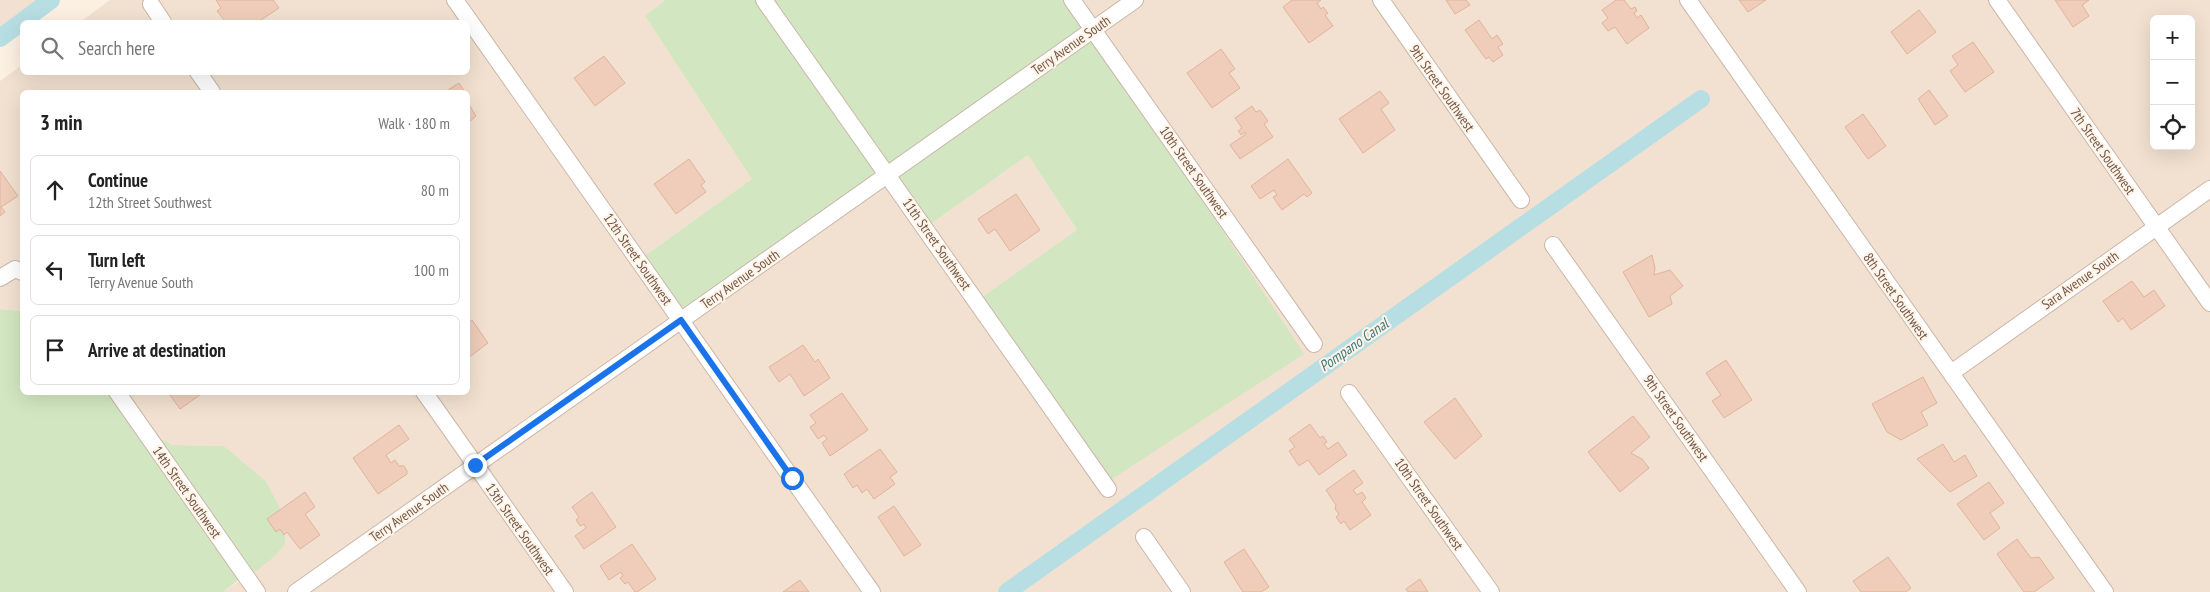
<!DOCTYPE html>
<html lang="en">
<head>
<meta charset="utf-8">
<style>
	body { margin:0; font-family:"PT Sans Narrow",sans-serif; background:#f6f6f6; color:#222 }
	.controls { position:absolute; right:15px; top:15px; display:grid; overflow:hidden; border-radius:8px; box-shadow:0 5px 20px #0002 }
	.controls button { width:45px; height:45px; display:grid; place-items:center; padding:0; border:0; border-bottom:1px solid #e0e0e0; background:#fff; color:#222; font:25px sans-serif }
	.stop { position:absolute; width:15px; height:15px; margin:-11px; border:4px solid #1a73e8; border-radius:50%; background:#fff }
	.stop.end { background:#1a73e8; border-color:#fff; box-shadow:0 1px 5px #0008 }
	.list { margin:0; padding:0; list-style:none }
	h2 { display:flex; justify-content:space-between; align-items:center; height:65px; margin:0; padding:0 20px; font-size:21px }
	h2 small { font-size:16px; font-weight:400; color:#767676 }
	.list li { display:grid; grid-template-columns:32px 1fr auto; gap:15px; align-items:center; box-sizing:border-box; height:70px; margin:0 10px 10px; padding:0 10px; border:1px solid #e0e0e0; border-radius:8px }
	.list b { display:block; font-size:19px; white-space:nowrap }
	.list p { margin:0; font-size:16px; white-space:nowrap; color:#767676 }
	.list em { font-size:16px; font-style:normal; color:#767676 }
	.icon { flex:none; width:28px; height:28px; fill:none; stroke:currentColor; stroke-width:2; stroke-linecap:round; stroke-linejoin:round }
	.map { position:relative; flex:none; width:2210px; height:592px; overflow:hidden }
	.search { position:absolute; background:#fff; box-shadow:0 5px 20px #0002; left:20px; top:20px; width:450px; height:55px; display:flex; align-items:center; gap:12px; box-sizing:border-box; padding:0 18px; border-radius:8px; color:#767676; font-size:19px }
	.panel { position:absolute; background:#fff; box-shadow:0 5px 20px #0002; left:20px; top:90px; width:450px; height:305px; border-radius:8px }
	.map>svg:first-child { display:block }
	.residential { fill:#f2e1d0; fill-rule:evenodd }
	.green { fill:#d2e7c1 }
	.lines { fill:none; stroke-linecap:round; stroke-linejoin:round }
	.canal { stroke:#b7dfe3; stroke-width:18 }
	.building { fill:#efcdba; stroke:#e1b39b }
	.street-casing { stroke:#cbb7a9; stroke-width:18 }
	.street { stroke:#fff; stroke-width:16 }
	.route { stroke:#1a73e8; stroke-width:6 }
	.labels { text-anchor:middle; stroke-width:4; stroke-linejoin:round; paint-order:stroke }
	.street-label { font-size:14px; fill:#715649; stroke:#fef4e7 }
	.water-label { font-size:15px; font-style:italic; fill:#41767d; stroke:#fef4e7 }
</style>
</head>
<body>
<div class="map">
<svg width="2210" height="592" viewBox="0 0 2210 592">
	<rect width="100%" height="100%" fill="#fbf0e2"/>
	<path class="residential" d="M0,0H41L0,30Z
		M110,0H665L645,16L753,179L639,260L890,172L928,226L1028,155L1077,230L1098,488L1071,0H2210V592H223L275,556L279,506L266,481L224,446L173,445L139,428L108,393L468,392V92H22V311L0,309V81L22,65V72H468V22H80ZM2154,19H2191V146H2154Z"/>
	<path class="green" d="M665,0H1071L1304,354L1098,488L974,303L1077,230L1028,155L928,226L890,172L676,323L639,260L752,179L645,16Z
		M0,309L22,311V392L108,393L139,428L173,445L224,446L266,481L279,506L285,525V544L275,556L258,570L241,578L223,592H0Z"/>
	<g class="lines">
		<path class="canal" d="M0,38L51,0
			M1007,592L1701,99"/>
	</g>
	<path class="building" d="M216,0H273L279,8L258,22H226L217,11L221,8Z
		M1292,0H1321L1317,3L1321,9L1323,7L1328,13L1325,15L1333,26L1309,43L1283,7Z
		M1446,0H1466L1470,5L1455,14Z
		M1616,0H1624L1631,9L1635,7L1637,11L1634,13L1637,18L1641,15L1649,28L1627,44L1615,27L1608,31L1602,23L1608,18L1602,10Z
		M1739,0H1766L1748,12Z
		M2055,0H2089L2082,5L2089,16L2073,27Z
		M1919,10L1936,32L1907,54L1891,32Z
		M1479,20L1492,39L1497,35L1503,44L1498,47L1503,55L1493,62L1489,57L1486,59L1483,55L1465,30Z
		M1973,42L1994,72L1965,92L1950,71L1958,65L1952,56Z
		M1221,49L1235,69L1229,73L1240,88L1212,108L1187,73Z
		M604,56L625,83L595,106L574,78Z
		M459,83L465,92H445Z
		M1929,90L1948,116L1935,125L1918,99Z
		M1380,91L1389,103L1381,109L1395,130L1363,153L1339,119Z
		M468,103L476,116L468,123Z
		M1252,106L1256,112L1260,110L1268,121L1264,124L1273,137L1240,159L1230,145L1246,134L1245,132L1241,135L1238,131L1242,128L1235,118Z
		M1863,114L1886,146L1868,159L1845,127Z
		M689,159L705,182L701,185L706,192L676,214L654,184Z
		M1288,159L1312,193L1307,197L1304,194L1282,210L1273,197L1277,195L1274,190L1260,199L1251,186Z
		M0,171L18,196L1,207L5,212L0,216Z
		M1016,194L1040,230L1010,251L995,229L988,234L978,219Z
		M1652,255L1655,268L1654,275L1670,270L1683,286L1670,296L1672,304L1649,317L1623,272Z
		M2132,281L2144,297L2154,290L2165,306L2131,330L2123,318L2118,322L2103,301Z
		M472,320L488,343L468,358V323Z
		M803,345L815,362L818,359L830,378L804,396L790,374L779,382L769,367Z
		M1726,360L1752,400L1724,418L1712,401L1721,395L1706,373Z
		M1923,377L1937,403L1921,412L1928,425L1901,440L1887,432L1872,404Z
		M174,392H204L180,409L170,395Z
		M842,393L868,430L830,456L822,443L827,439L824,435L818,439L810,427L816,423L810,415Z
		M1455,398L1482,436L1455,459L1424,422Z
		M1633,416L1650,437L1631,453L1642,459L1649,468L1620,492L1588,452Z
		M1310,424L1320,438L1323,436L1327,442L1324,444L1328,449L1338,442L1347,455L1319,475L1308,460L1299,466L1289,451L1295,447L1289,439Z
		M399,425L409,439L386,455L391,463L395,460L399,466H404L407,471V474L378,494L353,458Z
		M1943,444L1954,462L1965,455L1977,476L1950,492L1917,459Z
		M880,449L897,472L890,477L895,484L874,499L867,489L862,493L857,485L853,488L844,474Z
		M1354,470L1363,483L1353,490L1357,495L1362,492L1366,498L1362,502L1371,515L1350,530L1344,521L1341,524L1336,517L1339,514L1335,509L1336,505L1326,490Z
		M1989,482L2004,503L1990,513L2000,528L1984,540L1957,504Z
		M305,492L315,507L305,514L320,535L300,549L287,532L284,535L280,529L276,532L267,519Z
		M592,492L616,527L584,549L575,536L586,528L584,524L580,526L576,520L579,517L572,507Z
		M894,506L921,545L904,556L878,517Z
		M2017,539L2031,558L2039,557L2054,578L2034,592H2024L1997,554Z
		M632,544L656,579L637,592H635L628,582L625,584L620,578L623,576L621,572L609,580L600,566Z
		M1244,549L1269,587L1261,592H1243L1224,562Z
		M1888,557L1911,588L1906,592H1861L1853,581Z
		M1420,579L1428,592H1408L1406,589Z
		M800,580L809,592H783Z"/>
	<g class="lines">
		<defs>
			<path id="street" d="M455,0L872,592
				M764,0L1108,489
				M1072,0L1314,344
				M1381,0L1521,200
				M1688,0L2105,592
				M1997,0L2210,303
				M151,4L163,22
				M198,72L212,92
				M1553,245L1798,592
				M0,278L15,269L22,272
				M1951,373L2210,189
				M117,392L257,592
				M424,392L565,592
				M1349,393L1491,592
				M1144,537L1182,592
				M296,592L1135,0"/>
		</defs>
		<use href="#street" class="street-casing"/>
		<use href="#street" class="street"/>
	</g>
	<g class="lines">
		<path class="route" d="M475,465L681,320L792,478"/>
	</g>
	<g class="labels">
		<g class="street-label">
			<text transform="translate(1071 45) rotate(-35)" y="5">Terry Avenue South</text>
			<text transform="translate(1442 88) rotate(55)" y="5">9th Street Southwest</text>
			<text transform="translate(2103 151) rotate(55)" y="5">7th Street Southwest</text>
			<text transform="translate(1194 172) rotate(55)" y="5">10th Street Southwest</text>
			<text transform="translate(937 244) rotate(55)" y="5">11th Street Southwest</text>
			<text transform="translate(638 259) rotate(55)" y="5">12th Street Southwest</text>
			<text transform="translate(740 279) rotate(-35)" y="5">Terry Avenue South</text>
			<text transform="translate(2080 280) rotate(-35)" y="5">Sara Avenue South</text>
			<text transform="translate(1896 296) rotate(55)" y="5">8th Street Southwest</text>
			<text transform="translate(1676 418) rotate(55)" y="5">9th Street Southwest</text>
			<text transform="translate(187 492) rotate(55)" y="5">14th Street Southwest</text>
			<text transform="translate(1429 504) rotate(55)" y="5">10th Street Southwest</text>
			<text transform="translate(409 512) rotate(-35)" y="5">Terry Avenue South</text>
			<text transform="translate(520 529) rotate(55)" y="5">13th Street Southwest</text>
		</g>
		<g class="water-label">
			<text transform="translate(1354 345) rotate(-35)" y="5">Pompano Canal</text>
		</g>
	</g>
</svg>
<div class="controls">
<button>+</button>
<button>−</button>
<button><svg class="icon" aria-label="locate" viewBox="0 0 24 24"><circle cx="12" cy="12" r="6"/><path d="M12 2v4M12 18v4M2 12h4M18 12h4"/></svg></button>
</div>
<div class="stop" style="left:792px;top:478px"></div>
<div class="stop end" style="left:475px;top:465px"></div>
<div class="search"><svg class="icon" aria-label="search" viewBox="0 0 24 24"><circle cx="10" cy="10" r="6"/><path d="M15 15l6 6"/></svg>Search here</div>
<section class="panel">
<h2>3 min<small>Walk · 180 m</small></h2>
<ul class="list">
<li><svg class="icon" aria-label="ahead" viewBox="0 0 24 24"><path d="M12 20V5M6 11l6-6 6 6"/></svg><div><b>Continue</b><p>12th Street Southwest</p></div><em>80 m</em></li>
<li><svg class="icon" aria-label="left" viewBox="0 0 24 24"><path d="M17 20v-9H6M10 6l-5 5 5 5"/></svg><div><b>Turn left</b><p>Terry Avenue South</p></div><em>100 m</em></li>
<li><svg class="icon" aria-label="arrive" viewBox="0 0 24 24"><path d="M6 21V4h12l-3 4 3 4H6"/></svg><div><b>Arrive at destination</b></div></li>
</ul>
</section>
</div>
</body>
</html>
